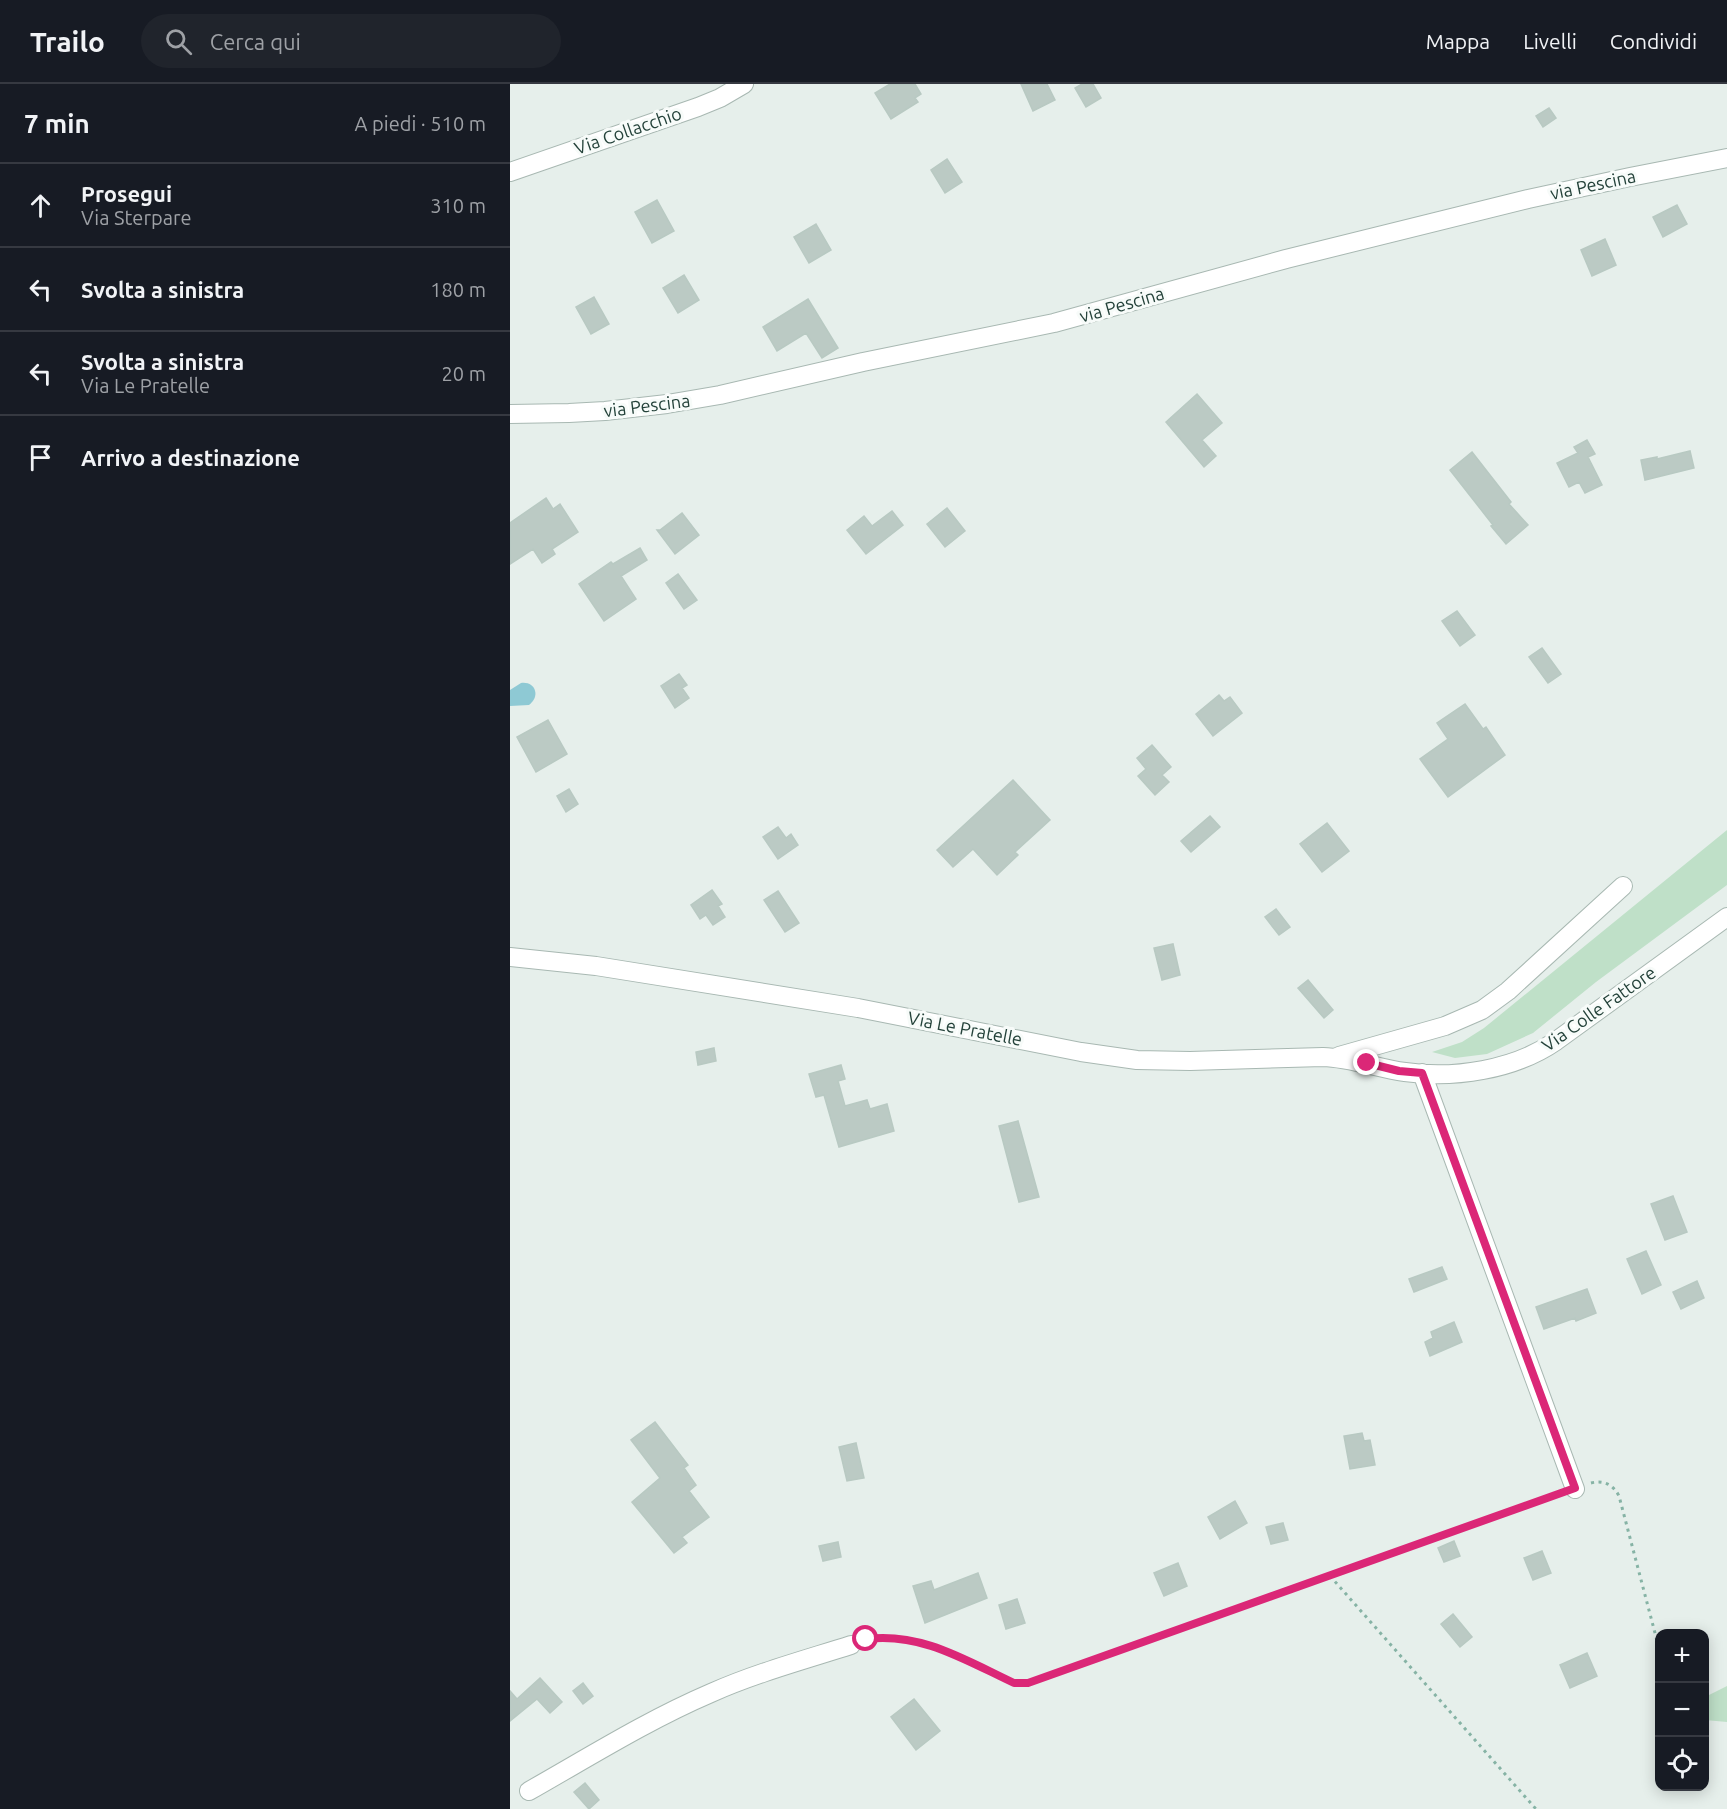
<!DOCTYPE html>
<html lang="it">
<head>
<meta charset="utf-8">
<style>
	body { margin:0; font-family:Ubuntu,sans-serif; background:#20242c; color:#f1f3f6 }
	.controls { position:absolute; right:18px; bottom:18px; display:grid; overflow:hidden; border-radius:12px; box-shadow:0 3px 15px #0003 }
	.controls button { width:54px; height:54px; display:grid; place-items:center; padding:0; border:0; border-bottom:2px solid #363941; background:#171b24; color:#f1f3f6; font:30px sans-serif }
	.stop { position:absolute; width:18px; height:18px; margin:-14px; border:4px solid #db2777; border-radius:50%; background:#fff }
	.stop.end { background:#db2777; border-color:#fff; box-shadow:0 2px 6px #0008 }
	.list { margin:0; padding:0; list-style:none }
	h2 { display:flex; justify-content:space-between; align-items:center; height:78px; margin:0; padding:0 24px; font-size:26px }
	h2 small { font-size:20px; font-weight:400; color:#9ea1a6 }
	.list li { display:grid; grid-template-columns:39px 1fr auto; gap:18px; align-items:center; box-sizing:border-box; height:84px; padding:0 24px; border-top:2px solid #363941 }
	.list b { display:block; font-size:22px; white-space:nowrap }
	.list p { margin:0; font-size:20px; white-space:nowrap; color:#9ea1a6 }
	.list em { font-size:20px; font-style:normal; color:#9ea1a6 }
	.icon { flex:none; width:33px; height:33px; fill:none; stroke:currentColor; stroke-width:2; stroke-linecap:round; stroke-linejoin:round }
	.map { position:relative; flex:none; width:1217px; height:1725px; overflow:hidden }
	header { display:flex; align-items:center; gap:36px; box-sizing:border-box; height:84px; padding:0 30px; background:#171b24; border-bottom:2px solid #363941 }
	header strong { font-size:28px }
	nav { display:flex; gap:33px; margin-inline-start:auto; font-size:21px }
	.search { width:420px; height:54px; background:#20242c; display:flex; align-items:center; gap:15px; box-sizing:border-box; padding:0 21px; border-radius:33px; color:#9ea1a6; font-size:22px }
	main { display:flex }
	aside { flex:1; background:#171b24 }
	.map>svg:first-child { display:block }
	.green { fill:#bfe0c8 }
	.water { fill:#8ec9d4 }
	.building { fill:#bbcac4; stroke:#b8c9c2; stroke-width:1.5 }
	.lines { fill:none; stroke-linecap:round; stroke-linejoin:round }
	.minor-casing { stroke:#a8b8b2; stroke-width:20 }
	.path { stroke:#86b3a5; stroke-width:3; stroke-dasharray:3 4.5; stroke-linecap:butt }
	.minor { stroke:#fff; stroke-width:18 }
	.route { stroke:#db2777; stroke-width:8 }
	.labels { text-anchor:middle; stroke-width:6; stroke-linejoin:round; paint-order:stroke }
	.street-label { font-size:18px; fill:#24423a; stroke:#f7fbf9 }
</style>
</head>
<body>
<header>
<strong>Trailo</strong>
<div class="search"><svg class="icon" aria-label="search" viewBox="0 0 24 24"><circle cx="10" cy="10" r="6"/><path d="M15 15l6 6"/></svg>Cerca qui</div>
<nav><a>Mappa</a><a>Livelli</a><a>Condividi</a></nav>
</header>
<main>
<aside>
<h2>7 min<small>A piedi · 510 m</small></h2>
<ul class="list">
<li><svg class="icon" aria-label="ahead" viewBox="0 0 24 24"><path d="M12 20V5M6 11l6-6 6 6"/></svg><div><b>Prosegui</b><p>Via Sterpare</p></div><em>310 m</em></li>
<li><svg class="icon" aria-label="left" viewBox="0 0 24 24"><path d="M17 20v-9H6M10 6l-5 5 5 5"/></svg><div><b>Svolta a sinistra</b></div><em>180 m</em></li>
<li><svg class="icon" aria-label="left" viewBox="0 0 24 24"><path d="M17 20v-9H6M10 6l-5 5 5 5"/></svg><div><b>Svolta a sinistra</b><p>Via Le Pratelle</p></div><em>20 m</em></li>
<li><svg class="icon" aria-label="arrive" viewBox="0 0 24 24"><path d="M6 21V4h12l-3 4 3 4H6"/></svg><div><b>Arrivo a destinazione</b></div></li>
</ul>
</aside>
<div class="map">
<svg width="1217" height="1725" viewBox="0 0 1217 1725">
	<rect width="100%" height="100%" fill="#e6efeb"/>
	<path class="green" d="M1217,746V801L1086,898L1023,949L977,970L945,974L922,968L952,958L974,944Z
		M1217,1602V1638L1195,1636V1613Z"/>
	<path class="water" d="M11,599C25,597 31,612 19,621L0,622V606Z"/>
	<path class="building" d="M380,0H405L411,10L405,14L408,18L381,35L365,9Z
		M511,0H537L545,16L523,27Z
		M572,0H583L591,14L576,23L565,4Z
		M1039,24L1046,34L1033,43L1026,32Z
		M437,75L452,98L435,109L421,86Z
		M147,116L164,147L142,159L125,128Z
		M1167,121L1177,140L1153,153L1143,133Z
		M306,140L321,166L299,179L284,153Z
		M1095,155L1106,181L1082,192L1071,166Z
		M174,191L189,216L168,229L153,204Z
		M84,213L99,240L81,250L66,223Z
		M298,215L328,264L312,274L296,249L267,267L253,243Z
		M687,310L712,339L692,356L706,372L694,383L656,338Z
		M1077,356L1085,370L1078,373L1092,401L1075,409L1069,398L1059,403L1047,379L1068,369L1064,363Z
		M1180,367L1184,384L1135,396L1131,376L1147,373V375Z
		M962,368L1001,418L999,420L1018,441L996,460L981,442L983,441L940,386Z
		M36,414L43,425L50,420L68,448L42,465L45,470L32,479L23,465L0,480V439Z
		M437,424L455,447L435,463L417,440Z
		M382,427L393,441L356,470L337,446L354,432L362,442Z
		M172,429L189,451L165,470L147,446H150Z
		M130,464L137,476L111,492L126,515L94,537L69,500L101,478L103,480Z
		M168,490L187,516L174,525L156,499Z
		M947,527L965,551L950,562L932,537Z
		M1032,564L1051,590L1038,599L1019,573Z
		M169,590L177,601L172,604L179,614L165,624L151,602Z
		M709,611L714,617L720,613L732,629L703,652L686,630Z
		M955,620L973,645L976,643L995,671L938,713L910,675L938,655L927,639Z
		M38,636L57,670L26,688L7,653Z
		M642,661L661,683L652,691L659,698L645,711L628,692L636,685L627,674Z
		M503,696L540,736L505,768L508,771L487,791L463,765L443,783L427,766Z
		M59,705L68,720L56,728L47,712Z
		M700,732L710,743L681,768L671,757Z
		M817,739L839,767L812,788L790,760Z
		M268,743L276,754L281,750L288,761L268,775L253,753Z
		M202,806L212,820L208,822L215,833L203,841L196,831L190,835L181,821Z
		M268,807L289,839L275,848L254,816Z
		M766,825L780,843L769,851L755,833Z
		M663,860L670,891L652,896L644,864Z
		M798,896L823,926L814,934L788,904Z
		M204,964L206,977L188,981L186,968Z
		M331,981L335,995L328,997L335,1022L357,1016L360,1025L377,1020L384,1047L329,1063L314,1011L306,1013L299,990Z
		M508,1037L529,1113L509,1118L489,1042Z
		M1163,1112L1177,1148L1155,1156L1141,1120Z
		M1136,1167L1151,1201L1132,1210L1117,1175Z
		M932,1183L937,1195L904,1208L899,1195Z
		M1187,1197L1194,1214L1171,1225L1163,1208Z
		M1077,1205L1086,1229L1066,1237L1065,1234L1034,1245L1026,1223Z
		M944,1238L952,1258L920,1272L915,1258L923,1254L921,1248Z
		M145,1338L178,1381L174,1384L186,1401L179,1407L199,1433L172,1453L177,1459L164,1469L122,1418L150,1394L121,1356Z
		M852,1349L854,1357L860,1356L865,1381L840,1385L834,1352Z
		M346,1359L354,1394L337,1397L329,1363Z
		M725,1417L737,1439L710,1455L698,1433Z
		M773,1439L778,1456L761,1460L756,1443Z
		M944,1457L950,1472L934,1478L928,1464Z
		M328,1458L331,1473L313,1477L309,1462Z
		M1032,1467L1041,1489L1023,1496L1014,1474Z
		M668,1479L677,1502L654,1512L644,1489Z
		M468,1489L477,1514L415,1539L403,1502L421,1497L424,1506Z
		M507,1515L515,1539L496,1545L489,1521Z
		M943,1530L962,1553L950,1563L931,1540Z
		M1077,1569L1087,1592L1060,1604L1050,1581Z
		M30,1594L52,1618L40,1629L27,1615L0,1637V1607L7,1615Z
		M73,1599L83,1612L73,1620L63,1607Z
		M404,1615L430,1647L406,1666L381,1633Z
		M75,1699L89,1716L79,1725L64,1708Z"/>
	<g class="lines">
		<defs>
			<path id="minor" d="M0,88L188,23L210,14L234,0
				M0,330L59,329L95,327L157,320L210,311L353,278L544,239L776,175L1018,115L1120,93L1217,74
				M0,873L86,882L348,924L571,968L627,976L680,977L813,973C841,974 867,984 895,988C944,995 1004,986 1046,957L1217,833
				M829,972L935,942L972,926L998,907L1113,802
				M912,989L1065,1405
				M19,1707C79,1673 138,1636 201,1609C246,1589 294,1576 341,1561"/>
		</defs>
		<use href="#minor" class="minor-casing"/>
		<path class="path" d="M1081,1399C1093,1396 1103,1400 1109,1412L1150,1568
			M820,1492L1026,1725
			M356,1555C412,1548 455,1576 504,1599H518L1049,1410"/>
		<use href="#minor" class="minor"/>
	</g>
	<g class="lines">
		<path class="route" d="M356,1555C411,1548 455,1576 504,1599H518L1065,1404L912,989L889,987L857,979"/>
	</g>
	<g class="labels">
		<g class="street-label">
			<text transform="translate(118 47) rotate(-19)" y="6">Via Collacchio</text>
			<text transform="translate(1083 101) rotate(-12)" y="6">via Pescina</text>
			<text transform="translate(612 221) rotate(-16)" y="6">via Pescina</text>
			<text transform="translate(137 322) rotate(-7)" y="6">via Pescina</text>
			<text transform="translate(1089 925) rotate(-35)" y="6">Via Colle Fattore</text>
			<text transform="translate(455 945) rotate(11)" y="6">Via Le Pratelle</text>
		</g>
	</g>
</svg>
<div class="controls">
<button>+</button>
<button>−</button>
<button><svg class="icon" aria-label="locate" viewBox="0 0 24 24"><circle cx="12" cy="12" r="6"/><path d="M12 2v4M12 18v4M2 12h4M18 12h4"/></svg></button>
</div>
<div class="stop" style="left:356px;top:1555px"></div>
<div class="stop end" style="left:857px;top:979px"></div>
</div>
</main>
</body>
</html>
